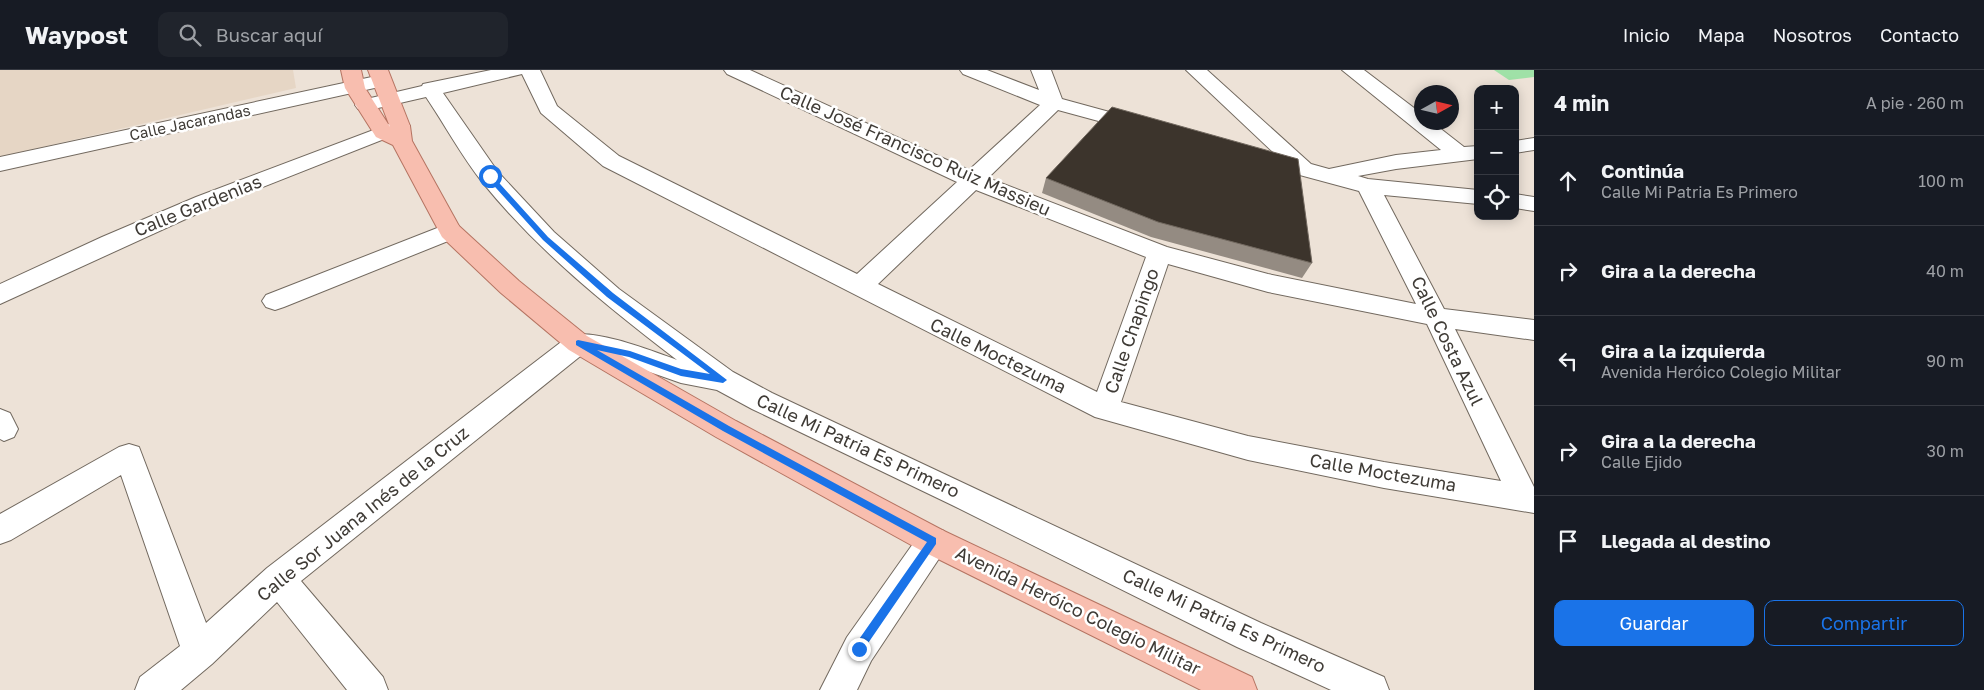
<!DOCTYPE html>
<html lang="es">
<head>
<meta charset="utf-8">
<style>
	body { margin:0; font-family:"Golos Text",sans-serif; background:#20242c; color:#f1f3f6 }
	.controls { position:absolute; right:15px; top:15px; display:grid; overflow:hidden; border-radius:10px; box-shadow:0 2px 12px #0003 }
	.controls button { width:45px; height:45px; display:grid; place-items:center; padding:0; border:0; border-bottom:1px solid #363941; background:#171b24; color:#f1f3f6; font:25px sans-serif }
	.compass { position:absolute; left:1414px; top:15px; width:45px; height:45px; border-radius:50%; background:#171b24; box-shadow:0 2px 12px #0003; rotate:82deg }
	.stop { position:absolute; width:15px; height:15px; margin:-11px; border:4px solid #1a73e8; border-radius:50%; background:#fff }
	.stop.end { background:#1a73e8; border-color:#fff; box-shadow:0 1px 5px #0008 }
	.list { margin:0; padding:0; list-style:none }
	h2 { display:flex; justify-content:space-between; align-items:center; height:65px; margin:0; padding:0 20px; font-size:21px }
	h2 small { font-size:16px; font-weight:400; color:#9ea1a6 }
	.list li { display:grid; grid-template-columns:32px 1fr auto; gap:15px; align-items:center; box-sizing:border-box; height:90px; padding:0 20px; border-top:1px solid #363941 }
	.list b { display:block; font-size:19px; white-space:nowrap }
	.list p { margin:0; font-size:16px; white-space:nowrap; color:#9ea1a6 }
	.list em { font-size:16px; font-style:normal; color:#9ea1a6 }
	.actions { display:flex; gap:10px; padding:15px 20px }
	.actions a { flex:1; padding:11px 0; border:1px solid #1a73e8; border-radius:10px; text-align:center; font-size:18px; color:#1a73e8 }
	.actions .main { background:#1a73e8; color:#fff }
	.icon { flex:none; width:28px; height:28px; fill:none; stroke:currentColor; stroke-width:2; stroke-linecap:round; stroke-linejoin:round }
	.map { position:relative; flex:none; width:1534px; height:620px; overflow:hidden }
	header { display:flex; align-items:center; gap:30px; box-sizing:border-box; height:70px; padding:0 25px; background:#171b24; border-bottom:1px solid #363941 }
	header strong { font-size:24px }
	nav { display:flex; gap:28px; margin-inline-start:auto; font-size:18px }
	.search { width:350px; height:45px; background:#20242c; display:flex; align-items:center; gap:12px; box-sizing:border-box; padding:0 18px; border-radius:10px; color:#9ea1a6; font-size:19px }
	main { display:flex }
	aside { flex:1; background:#171b24 }
	.map>svg:first-child { display:block }
	.built { fill:#e6d6c5 }
	.green { fill:#9fe1a7 }
	.lines { fill:none; stroke-linecap:round; stroke-linejoin:round }
	.minor-casing { stroke:#72695f; stroke-width:2 }
	.major-casing { stroke:#b57462; stroke-width:2 }
	.minor { fill:#fff; fill-rule:evenodd }
	.major { fill:#f8beaf; fill-rule:evenodd }
	.wall { fill:#948b82 }
	.building { fill:#3c342c; stroke:#71685f }
	.route { fill:#1a73e8 }
	.labels { text-anchor:middle; stroke-width:5; stroke-linejoin:round; paint-order:stroke }
	.far-street-label { font-size:15px; fill:#3f3b36; stroke:#fff }
	.street-label { font-size:18px; fill:#3f3b36; stroke:#fff }
</style>
</head>
<body>
<header>
<strong>Waypost</strong>
<div class="search"><svg class="icon" aria-label="search" viewBox="0 0 24 24"><circle cx="10" cy="10" r="6"/><path d="M15 15l6 6"/></svg>Buscar aquí</div>
<nav><a>Inicio</a><a>Mapa</a><a>Nosotros</a><a>Contacto</a></nav>
</header>
<main>
<div class="map">
<svg width="1534" height="620" viewBox="0 0 1534 620">
	<rect width="100%" height="100%" fill="#ede2d7"/>
	<path class="built" d="M0,0H293L296,18L0,87Z"/>
	<path class="green" d="M1494,0H1534V7L1509,10Z"/>
	<g class="lines">
		<defs>
			<path id="minor" d="M491,0H540L557,36L619,86L857,204L957,112L727,4L724,0H750L969,100L1040,35L963,4L960,0H987L1039,20L1031,0H1051L1062,29L1146,52L1149,56L1146,60L1139,62L1058,40L988,108L1167,177L1268,204L1416,234L1359,121L1255,93L1252,88L1255,83L1263,81L1276,85L1186,0H1207L1311,94L1329,99L1396,85L1441,80L1342,0H1364L1422,44V52H1432L1464,77L1478,76V89L1396,99L1358,106L1368,109L1478,120V134L1384,125L1444,239L1534,250V270L1455,259L1534,417V443L1384,418L1248,390L1095,347L603,96L541,43L522,4L443,23L498,102L554,162L619,219L733,302L772,323L1261,553L1384,607L1389,620H1331L1237,577L952,435L752,339L717,320L681,313L627,294L583,284L301,511L383,607L388,620H347L277,532L212,594L181,620H135L140,607L180,576L121,405L11,470L0,474V444L119,377L129,374L139,377L206,553L267,498L569,266C594,258 652,281 677,290C607,236 539,182 483,113C462,87 445,55 426,27L365,41L358,39L355,35L358,31L422,16L423,14ZM976,120L1146,187L1097,322L878,214ZM1168,194L1268,222L1427,254L1501,411L1384,392L1248,366L1121,332Z
				M381,5L388,7L391,11L388,15L0,101V87Z
				M400,50L407,52L410,56L407,60L212,137L0,234V214L102,167L196,127Z
				M1534,68V80L1515,83V71Z
				M1515,124L1534,127V141L1515,138Z
				M450,153L458,155L462,161L458,167L284,237L275,240L266,237L262,231L266,225Z
				M0,339L10,343L18,359L14,367L4,371L0,369Z
				M933,457L944,461L949,471L944,481L871,591L857,620H820L847,567L922,461Z"/>
			<path id="major" d="M341,0H361L365,18L390,57L368,0H388L410,56L412,71L459,156L519,211L587,266L736,351L944,461L1252,607L1257,620H1201L922,481L716,367L569,280L501,223L442,167L393,75L376,67L345,18Z"/>
		</defs>
		<use href="#minor" class="minor-casing"/>
		<use href="#major" class="major-casing"/>
		<use href="#minor" class="minor"/>
		<use href="#major" class="major"/>
	</g>
	<path class="wall" d="M1046,108L1312,193L1302,208L1151,167L1042,123Z"/>
	<path class="building" d="M1112,37L1298,89L1312,193L1158,152L1046,108Z"/>
	<path class="route" d="M487,105H492L548,167L613,223L727,310L723,313L681,306L629,287L597,280L729,356L936,468V474L862,582H855V575L927,472L723,361L576,275V271L578,270L630,281L681,299L710,304L607,227L543,170L487,108Z"/>
	<g class="labels">
		<g class="far-street-label">
			<text transform="translate(190 53) rotate(-12)" y="5">Calle Jacarandas</text>
		</g>
		<g class="street-label">
			<text transform="translate(915 81) rotate(24)" y="6">Calle José Francisco Ruiz Massieu</text>
			<text transform="translate(198 136) rotate(-22)" y="6">Calle Gardenias</text>
			<text transform="translate(1132 261) rotate(-71)" y="6">Calle Chapingo</text>
			<text transform="translate(1447 271) rotate(64)" y="6">Calle Costa Azul</text>
			<text transform="translate(998 286) rotate(26)" y="6">Calle Moctezuma</text>
			<text transform="translate(858 376) rotate(25)" y="6">Calle Mi Patria Es Primero</text>
			<text transform="translate(1383 403) rotate(10)" y="6">Calle Moctezuma</text>
			<text transform="translate(363 444) rotate(-39)" y="6">Calle Sor Juana Inés de la Cruz</text>
			<text transform="translate(1078 541) rotate(26)" y="6">Avenida Heróico Colegio Militar</text>
			<text transform="translate(1224 551) rotate(25)" y="6">Calle Mi Patria Es Primero</text>
		</g>
	</g>
</svg>
<div class="controls">
<button>+</button>
<button>−</button>
<button><svg class="icon" aria-label="locate" viewBox="0 0 24 24"><circle cx="12" cy="12" r="6"/><path d="M12 2v4M12 18v4M2 12h4M18 12h4"/></svg></button>
</div>
<svg class="compass" viewBox="-18 -18 36 36"><path d="M0-13l5 13h-10z" fill="#e53935"/><path d="M0 13l5-13h-10z" fill="#9ea1a6"/></svg>
<div class="stop" style="left:490px;top:106px"></div>
<div class="stop end" style="left:859px;top:579px"></div>
</div>
<aside>
<h2>4 min<small>A pie · 260 m</small></h2>
<ul class="list">
<li><svg class="icon" aria-label="ahead" viewBox="0 0 24 24"><path d="M12 20V5M6 11l6-6 6 6"/></svg><div><b>Continúa</b><p>Calle Mi Patria Es Primero</p></div><em>100 m</em></li>
<li><svg class="icon" aria-label="right" viewBox="0 0 24 24"><path d="M7 20v-9h11M14 6l5 5-5 5"/></svg><div><b>Gira a la derecha</b></div><em>40 m</em></li>
<li><svg class="icon" aria-label="left" viewBox="0 0 24 24"><path d="M17 20v-9H6M10 6l-5 5 5 5"/></svg><div><b>Gira a la izquierda</b><p>Avenida Heróico Colegio Militar</p></div><em>90 m</em></li>
<li><svg class="icon" aria-label="right" viewBox="0 0 24 24"><path d="M7 20v-9h11M14 6l5 5-5 5"/></svg><div><b>Gira a la derecha</b><p>Calle Ejido</p></div><em>30 m</em></li>
<li><svg class="icon" aria-label="arrive" viewBox="0 0 24 24"><path d="M6 21V4h12l-3 4 3 4H6"/></svg><div><b>Llegada al destino</b></div></li>
</ul>
<div class="actions"><a class="main">Guardar</a><a>Compartir</a></div>
</aside>
</main>
</body>
</html>
